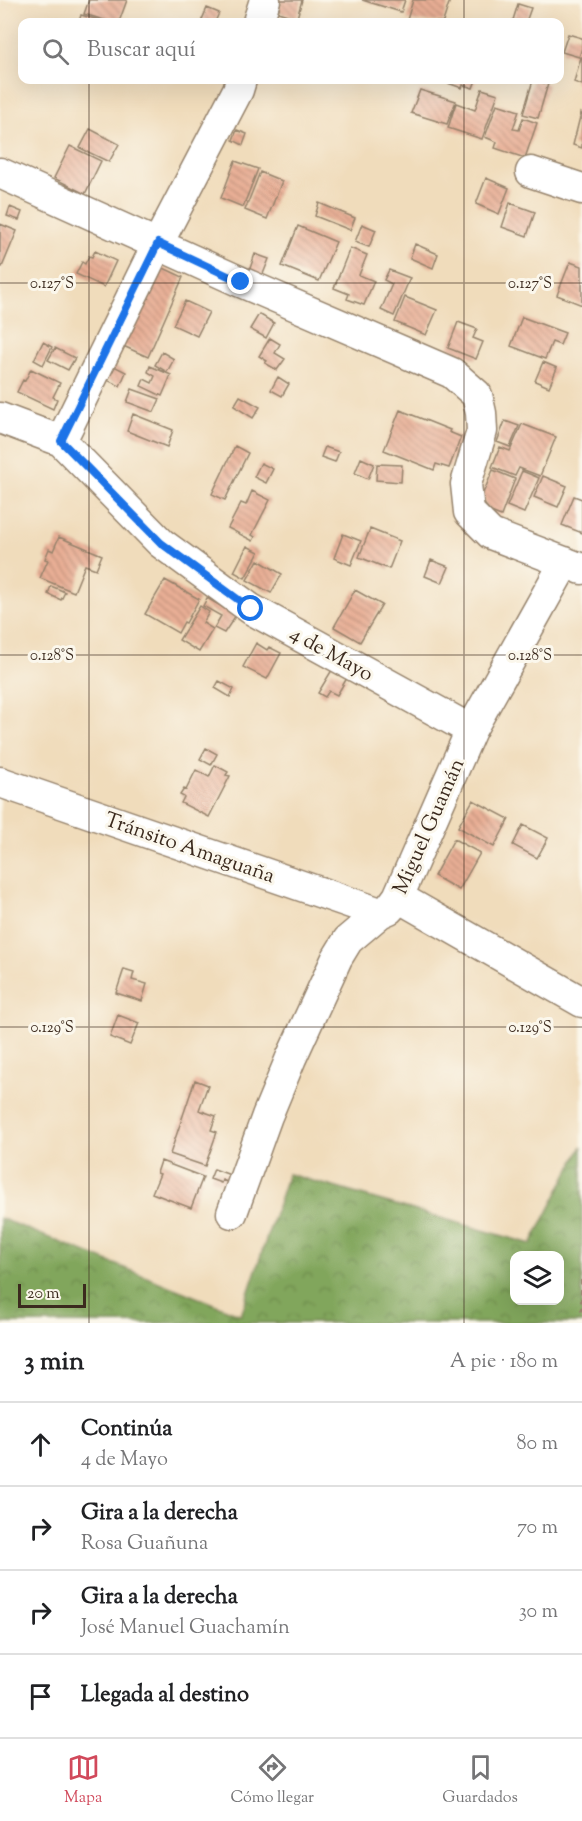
<!DOCTYPE html>
<html lang="es">
<head>
<meta charset="utf-8">
<style>
	body { margin:0; font-family:"Sorts Mill Goudy",serif; background:#f2f2f2; color:#202124 }
	.controls { position:absolute; right:18px; bottom:18px; display:grid; overflow:hidden; border-radius:12px; box-shadow:0 6px 24px #0002 }
	.controls button { width:54px; height:54px; display:grid; place-items:center; padding:0; border:0; border-bottom:2px solid #e0e0e0; background:#fff; color:#202124; font:30px sans-serif }
	.scale { position:absolute; left:18px; bottom:15px; width:68px; box-sizing:border-box; padding-left:6px; border:3px solid #3b2a1e; border-top:0; font-size:16px; line-height:21px; white-space:nowrap; color:#3b2a1e; -webkit-text-stroke:4px #fbf7ec; paint-order:stroke }
	.stop { position:absolute; width:18px; height:18px; margin:-14px; border:4px solid #1a73e8; border-radius:50%; background:#fff }
	.stop.end { background:#1a73e8; border-color:#fff; box-shadow:0 2px 6px #0008 }
	.list { margin:0; padding:0; list-style:none }
	h2 { display:flex; justify-content:space-between; align-items:center; height:78px; margin:0; padding:0 24px; font-size:26px }
	h2 small { font-size:20px; font-weight:400; color:#757577 }
	.list li { display:grid; grid-template-columns:39px 1fr auto; gap:18px; align-items:center; box-sizing:border-box; height:84px; padding:0 24px; border-top:2px solid #e0e0e0 }
	.list b { display:block; font-size:22px; white-space:nowrap }
	.list p { margin:0; font-size:20px; white-space:nowrap; color:#757577 }
	.list em { font-size:20px; font-style:normal; color:#757577 }
	.icon { flex:none; width:33px; height:33px; fill:none; stroke:currentColor; stroke-width:2; stroke-linecap:round; stroke-linejoin:round }
	.map { position:relative; flex:none; width:582px; height:1323px; overflow:hidden }
	.search { position:absolute; background:#fff; box-shadow:0 6px 24px #0002; left:18px; right:18px; top:18px; height:66px; display:flex; align-items:center; gap:15px; box-sizing:border-box; padding:0 21px; border-radius:12px; color:#757577; font-size:22px }
	.sheet { height:414px; background:#fff }
	nav { display:flex; justify-content:space-around; align-items:center; box-sizing:border-box; height:84px; border-top:2px solid #e0e0e0; background:#fff; font-size:16px; color:#757577 }
	nav a { display:grid; justify-items:center; gap:3px }
	nav .on { color:#d1495b }
	.map>svg:first-child { display:block }
	.forest { fill:url(#forest-crowns); stroke:#5e683d; stroke-width:1.5; fill-rule:evenodd }
	.building { fill:url(#building-back-hatch) }
	.lines { fill:none; stroke-linecap:round; stroke-linejoin:round }
	.minor-casing { stroke:#96836c; stroke-width:33 }
	.path { stroke:#96836c; stroke-width:4; stroke-dasharray:4.5 4.5; stroke-linecap:butt }
	.minor { stroke:#fff; stroke-width:30 }
	.route { stroke:#1a73e8; stroke-width:8 }
	.ticks { fill:none; stroke:#3b2a1e; stroke-width:1.5; stroke-opacity:0.45 }
	.labels { text-anchor:middle; stroke-width:6; stroke-linejoin:round; paint-order:stroke }
	.street-label { font-size:21px; fill:#3b2a1e; stroke:#fbf7ec }
	.ticks-label { font-size:15px; text-anchor:middle; fill:#3b2a1e; stroke:#fbf7ec; stroke-width:6; stroke-linejoin:round; paint-order:stroke }
</style>
</head>
<body>
<div class="map">
<svg width="582" height="1323" viewBox="0 0 582 1323">
	<defs>
		<pattern id="forest-crowns" width="20" height="18" patternUnits="userSpaceOnUse" patternTransform="scale(1.5)"><rect width="20" height="18" fill="#81a65c"/><path d="M2 6a3 3 0 1 1 6 0M12 15a3 3 0 1 1 6 0" fill="none" stroke="#6b874b"/></pattern>
		<pattern id="building-back-hatch" width="6" height="6" patternUnits="userSpaceOnUse" patternTransform="scale(1.5)"><rect width="6" height="6" fill="#e9af95"/><path d="M-1 5l2 2M0 0l6 6M5-1l2 2" fill="none" stroke="#be8f79"/></pattern>
	</defs>
	<rect width="100%" height="100%" fill="#fbf7ec"/>
	<filter id="ink" filterUnits="userSpaceOnUse"><feTurbulence type="fractalNoise" baseFrequency=".0167" numOctaves="2"/><feDisplacementMap in="SourceGraphic" scale="12" xChannelSelector="R" yChannelSelector="G"/><feConvolveMatrix kernelMatrix="1 2 1 2 8 2 1 2 1" color-interpolation-filters="sRGB"/></filter>
	<filter id="wash" filterUnits="userSpaceOnUse"><feTurbulence type="fractalNoise" baseFrequency=".008" numOctaves="4" result="noise"/><feDisplacementMap in="SourceGraphic" scale="24" xChannelSelector="R" yChannelSelector="G"/><feGaussianBlur stdDeviation="1.35" result="paint"/><feColorMatrix in="noise" values="0 0 0 0 0 0 0 0 0 0 0 0 0 0 0 0 0 1.4 0 .05"/><feComposite in="paint" operator="in"/></filter>
	<g filter="url(#wash)">
		<rect width="100%" height="100%" fill="#f0dcbb"/>
		<path class="forest" d="M582,1146V1323H0V1218L241,1315L288,1174L531,1244ZM514,1256H560V1300H514Z"/>
		<g id="blocks">
			<path class="building" d="M89,0H127L119,22H111L84,14Z
				M281,0H302L297,18L278,12Z
				M362,0H405L401,12Z
				M413,0H450L443,22H414L407,20Z
				M518,4L531,8L526,22L513,20Z
				M207,8L219,13L215,22H201Z
				M81,15L105,22H79Z
				M568,34L582,38V48L579,57L562,52Z
				M581,57H582V85L574,82Z
				M446,80H476L473,88L463,85L462,88L445,82Z
				M533,80L548,84L538,118L523,114Z
				M482,89L498,94L482,139L448,128L456,103L475,110Z
				M420,90L456,101L447,124L411,113Z
				M497,104L519,111L513,129L519,130L523,118L537,123L525,158L495,148L497,142L485,137Z
				M581,113L582,114V148L573,145Z
				M90,129L119,144L109,162L80,148Z
				M237,130L247,134L243,145L233,140Z
				M70,146L101,161L85,194L54,178Z
				M235,161L258,169L243,207L221,198Z
				M260,172L282,181L267,219L245,210Z
				M486,178L509,188L499,214L476,204Z
				M319,203L355,218L350,230L315,216Z
				M510,203L535,212L527,236L502,227Z
				M10,207L22,212L19,220L7,216Z
				M0,224L17,231L2,267L0,266Z
				M362,224L376,230L369,247L355,242Z
				M298,226L336,242L319,281L282,266Z
				M415,244L438,254L433,268L410,258Z
				M350,248L367,255L359,275L374,281L364,305L347,299L349,294L334,288Z
				M95,251L116,261L104,287L76,274L82,262L85,264L89,256L92,257Z
				M255,254L269,259L261,279L248,274Z
				M570,262L582,266V305L557,295Z
				M157,265L183,277L148,357L121,345Z
				M389,270L410,278L394,316L381,310L392,284L384,280Z
				M405,297L437,310L426,335L395,322Z
				M185,301L209,312L197,336L173,325Z
				M259,314L274,323L266,338L250,329Z
				M522,317L565,333L560,345L552,342L545,359L511,346Z
				M458,322L477,329L473,338L483,342L476,359L448,348Z
				M270,338L280,344L275,353L285,359L277,370L265,363L267,361L259,356Z
				M43,342L52,347L43,365L34,360Z
				M55,348L75,358L68,370L48,360Z
				M162,352L174,359L167,372L155,365Z
				M543,362L557,368L549,387L535,381Z
				M112,365L126,372L120,386L105,379Z
				M150,366L171,375L162,396L141,386L144,379L152,383L155,376L148,372Z
				M31,369L60,383L53,397L57,399L53,409L17,392L23,380L25,381Z
				M278,377L289,384L282,396L271,390Z
				M132,389L160,399L154,412L127,402Z
				M240,396L260,407L253,418L234,406Z
				M400,410L450,430L449,432L461,437L449,468L436,464L434,470L384,450Z
				M133,414L173,430L167,447L127,431Z
				M505,421L519,426L510,447L497,442Z
				M522,424L556,437L540,476L519,468L515,476L492,467L500,447L510,451Z
				M235,446L248,453L225,500L212,494Z
				M325,447L339,452L335,462L321,457Z
				M361,458L374,464L368,479L355,473Z
				M261,463L273,469L266,483L254,477Z
				M377,464L402,465L401,482L376,480Z
				M493,470L515,479L501,516L491,512L485,505L482,496Z
				M522,471L539,478L524,513L507,506Z
				M543,476L567,486L558,507L534,497Z
				M252,491L270,500L252,535L255,537L253,541L228,528L241,503L246,505Z
				M574,496L582,499V533L562,525Z
				M370,529L400,541L389,569L359,557Z
				M343,534L361,541L351,565L334,558Z
				M59,537L102,555L96,569L85,565L74,592L40,578L48,560L45,559L49,549L53,551Z
				M247,546L259,552L245,578L234,572Z
				M258,560L282,574L271,593L247,580Z
				M431,560L449,567L442,583L425,576Z
				M165,580L199,599L186,623L184,622L178,633L145,614Z
				M51,586L65,592L61,600L48,594Z
				M355,590L382,605L360,642L334,627Z
				M207,598L236,615L224,633L214,628L221,616L203,606Z
				M200,606L209,612L203,623L213,629L199,652L179,640Z
				M256,643L267,650L269,647L281,653L267,679L243,667Z
				M332,670L347,678L337,695L329,691L325,697L318,693Z
				M219,681L234,689L230,697L215,688Z
				M206,748L217,754L211,765L200,759Z
				M215,765L228,772L226,775L230,776L209,817L181,803L184,797L180,795L184,789L186,790L196,770L209,777Z
				M473,800L509,819L494,847L458,827Z
				M523,825L548,838L537,858L513,845Z
				M454,839L480,853L459,890L434,876Z
				M124,969L134,972L132,980L147,984L142,1001L116,993Z
				M118,1015L139,1023L130,1045L110,1037Z
				M195,1080L208,1085L199,1110L216,1116L211,1130L217,1132L205,1166L170,1154Z
				M161,1161L203,1177L191,1208L152,1193L160,1174L157,1173Z
				M214,1169L233,1176L230,1183L222,1180L221,1183L210,1179Z"/>
		</g>
	</g>
	<g filter="url(#ink)">
		<use href="#blocks" fill-opacity="0" stroke="#96836c" stroke-width="1.5"/>
		<g class="lines">
			<defs>
				<path id="minor" d="M258,22L265,0
					M531,172L582,189
					M0,173L241,282L452,373L477,395L481,413L482,431L466,484L469,512L491,534L582,569
					M0,418L61,441L161,543L251,609L471,730
					M61,441L158,243L238,90L241,80
					M0,782L380,913
					M398,897L582,1002
					M232,1213L267,1116L291,1058L337,958L348,940L380,913L389,909L398,897L471,730L565,562"/>
			</defs>
			<use href="#minor" class="minor-casing"/>
			<path class="path" d="M582,1280V1315"/>
			<use href="#minor" class="minor"/>
		</g>
	</g>
	<g class="lines" filter="url(#ink)">
		<path class="route" d="M241,282L158,243L61,441L161,543L251,609"/>
	</g>
	<path class="ticks" d="M89,0V22M464,0V22M89,80V1323M464,80V1323M0,283H582M0,655H582M0,1027H582"/>
	<g class="labels">
		<g class="street-label">
			<text transform="translate(332 653) rotate(29)" y="7">4 de Mayo</text>
			<text transform="translate(428 826) rotate(-66)" y="7">Miguel Guamán</text>
			<text transform="translate(190 847) rotate(19)" y="7">Tránsito Amaguaña</text>
		</g>
	</g>
	<g class="ticks-label">
		<text x="52" y="288">0.127°S</text>
		<text x="530" y="288">0.127°S</text>
		<text x="52" y="660">0.128°S</text>
		<text x="530" y="660">0.128°S</text>
		<text x="52" y="1032">0.129°S</text>
		<text x="530" y="1032">0.129°S</text>
	</g>
</svg>
<div class="controls">
<button><svg class="icon" aria-label="layers" viewBox="0 0 24 24"><path d="M12 4l9 5-9 5-9-5zM3 14l9 5 9-5"/></svg></button>
</div>
<div class="scale">20 m</div>
<div class="stop" style="left:251px;top:609px"></div>
<div class="stop end" style="left:241px;top:282px"></div>
<div class="search"><svg class="icon" aria-label="search" viewBox="0 0 24 24"><circle cx="10" cy="10" r="6"/><path d="M15 15l6 6"/></svg>Buscar aquí</div>
</div>
<section class="sheet">
<h2>3 min<small>A pie · 180 m</small></h2>
<ul class="list">
<li><svg class="icon" aria-label="ahead" viewBox="0 0 24 24"><path d="M12 20V5M6 11l6-6 6 6"/></svg><div><b>Continúa</b><p>4 de Mayo</p></div><em>80 m</em></li>
<li><svg class="icon" aria-label="right" viewBox="0 0 24 24"><path d="M7 20v-9h11M14 6l5 5-5 5"/></svg><div><b>Gira a la derecha</b><p>Rosa Guañuna</p></div><em>70 m</em></li>
<li><svg class="icon" aria-label="right" viewBox="0 0 24 24"><path d="M7 20v-9h11M14 6l5 5-5 5"/></svg><div><b>Gira a la derecha</b><p>José Manuel Guachamín</p></div><em>30 m</em></li>
<li><svg class="icon" aria-label="arrive" viewBox="0 0 24 24"><path d="M6 21V4h12l-3 4 3 4H6"/></svg><div><b>Llegada al destino</b></div></li>
</ul>
</section>
<nav>
<a class="on"><svg class="icon" aria-label="map" viewBox="0 0 24 24"><path d="M3 6l6-2 6 2 6-2v14l-6 2-6-2-6 2zM9 4v14M15 6v14"/></svg>Mapa</a>
<a><svg class="icon" aria-label="directions" viewBox="0 0 24 24"><path d="M12 3l9 9-9 9-9-9zM9 14v-3h6M13 9l2 2-2 2"/></svg>Cómo llegar</a>
<a><svg class="icon" aria-label="saved" viewBox="0 0 24 24"><path d="M7 4h10v16l-5-4-5 4z"/></svg>Guardados</a>
</nav>
</body>
</html>
